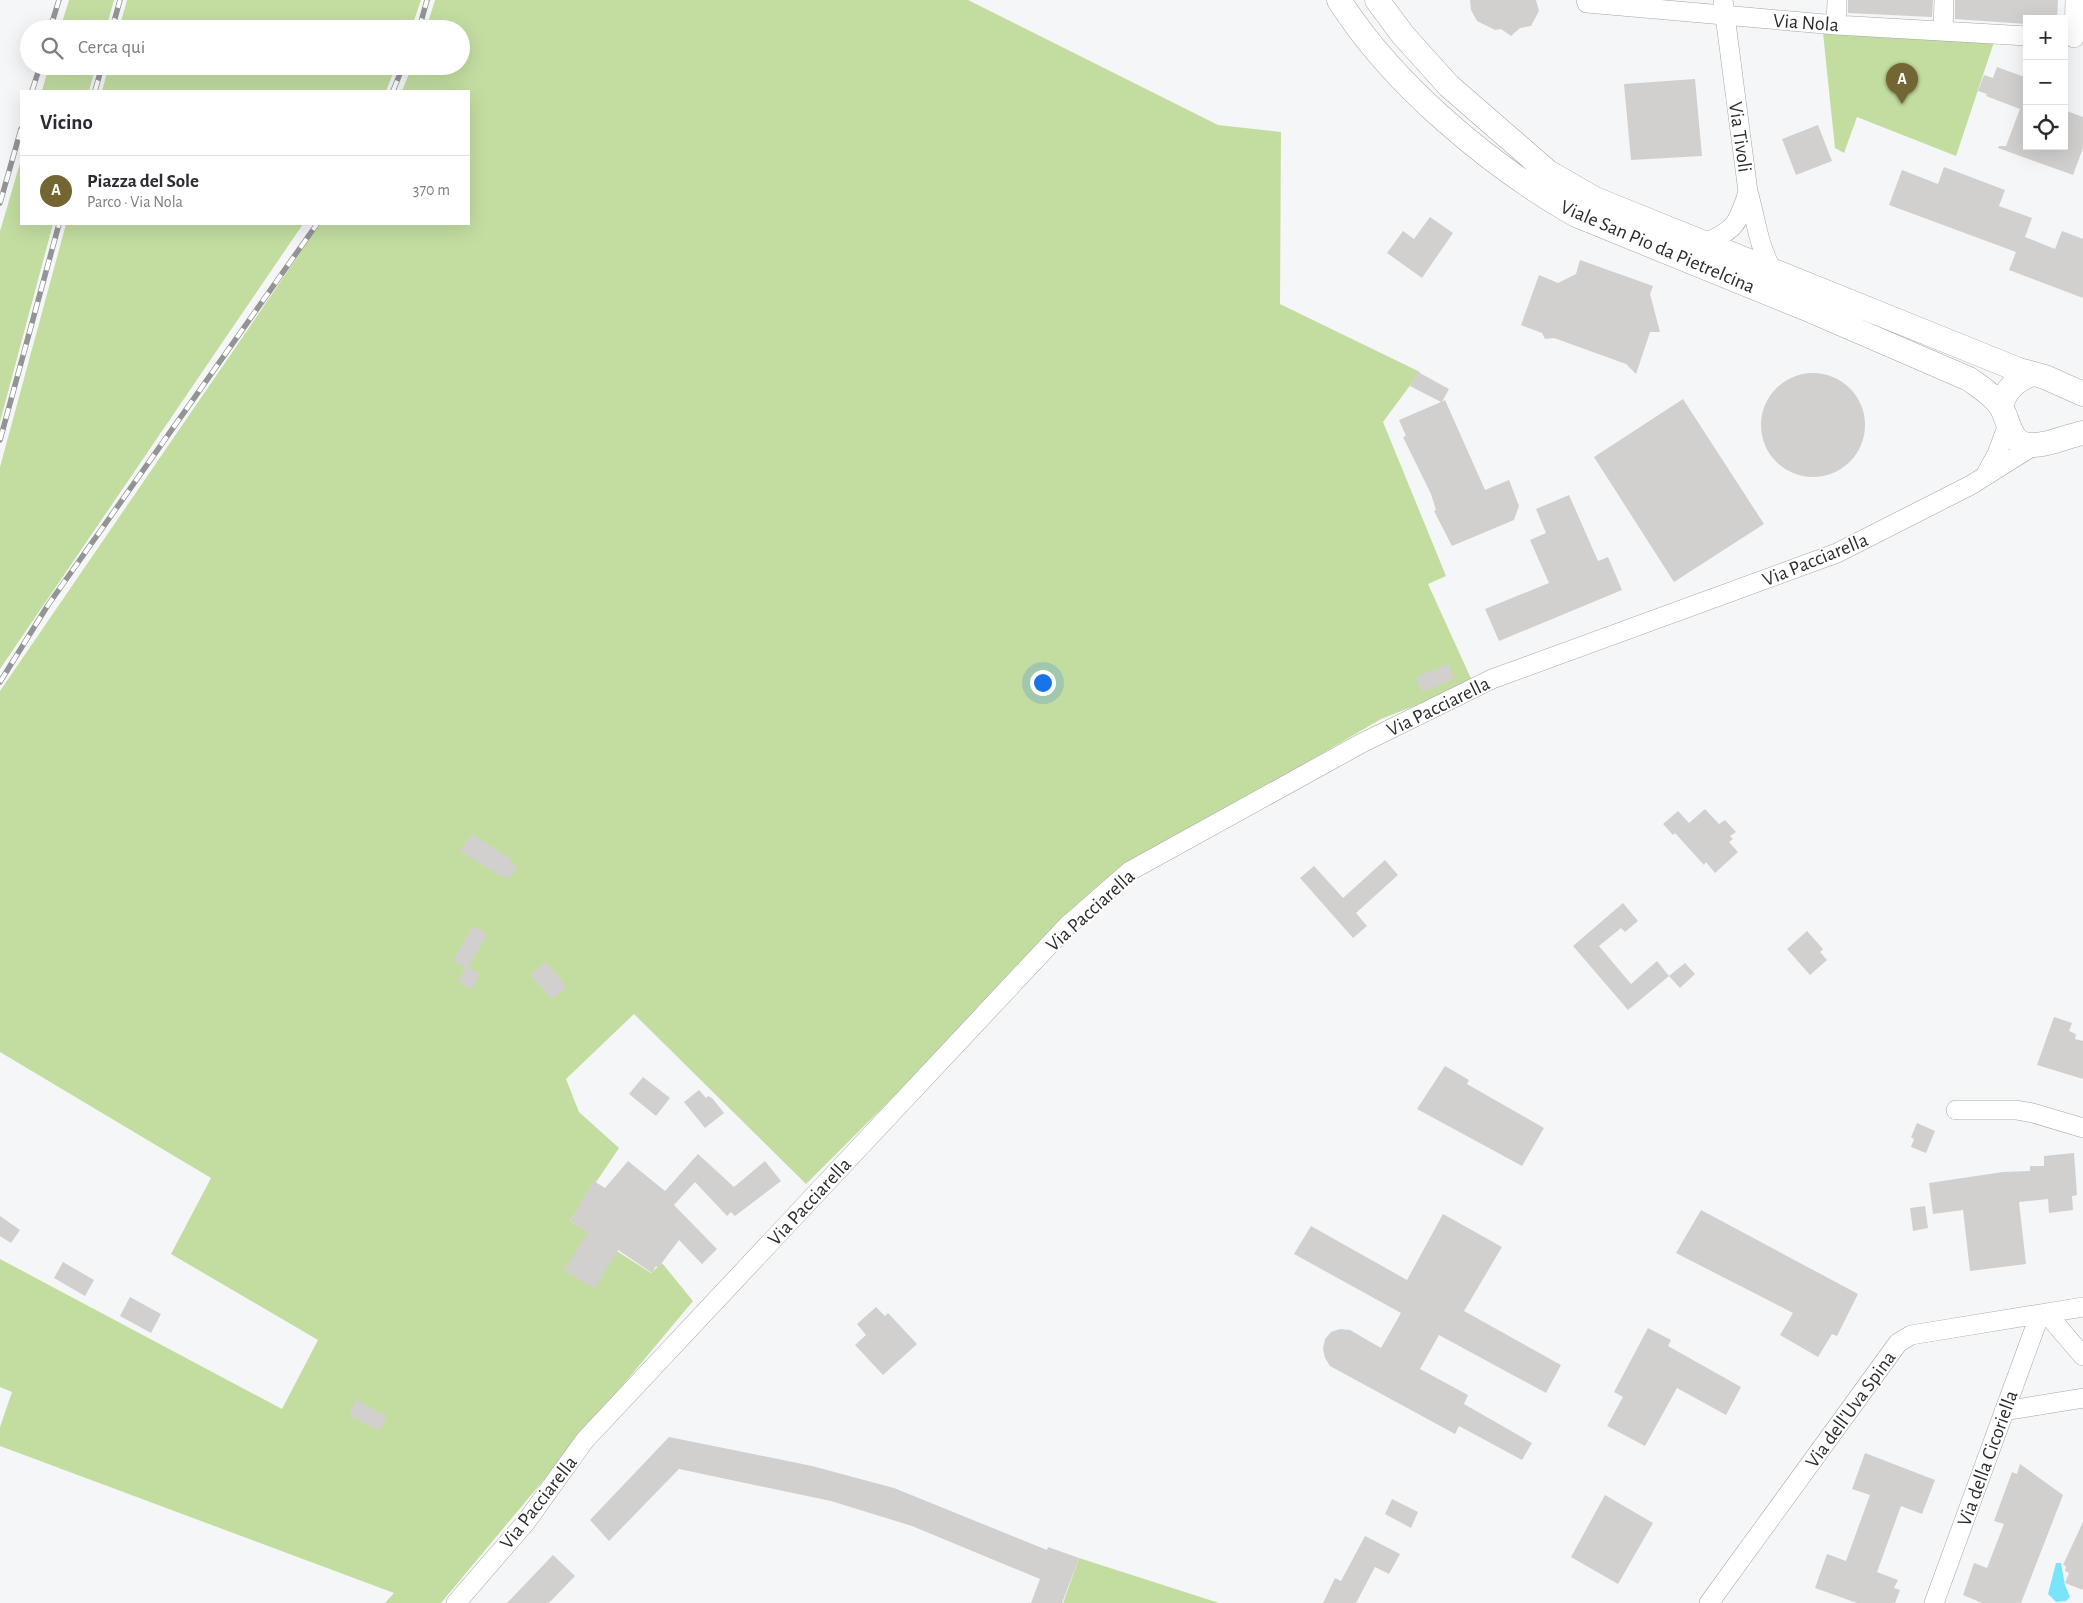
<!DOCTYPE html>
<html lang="it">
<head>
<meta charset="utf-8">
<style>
	body { margin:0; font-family:"Alegreya Sans",sans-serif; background:#f2f2f3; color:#2b2b33 }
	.controls { position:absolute; right:15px; top:15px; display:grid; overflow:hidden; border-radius:0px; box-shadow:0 5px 20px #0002 }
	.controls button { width:45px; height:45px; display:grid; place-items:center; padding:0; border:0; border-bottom:1px solid #e1e1e2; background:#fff; color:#2b2b33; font:25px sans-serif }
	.you { position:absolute; left:1042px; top:682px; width:18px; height:18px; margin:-12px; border:4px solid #fff; border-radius:50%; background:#1a73e8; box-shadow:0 0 0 8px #1a73e833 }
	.badge { display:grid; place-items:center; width:32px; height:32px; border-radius:50%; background:#746633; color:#fff; font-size:16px; font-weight:700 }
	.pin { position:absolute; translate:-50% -41px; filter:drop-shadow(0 1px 2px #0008) }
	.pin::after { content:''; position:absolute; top:26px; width:18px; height:15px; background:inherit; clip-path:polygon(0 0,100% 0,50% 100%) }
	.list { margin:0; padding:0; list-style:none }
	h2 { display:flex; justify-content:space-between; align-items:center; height:65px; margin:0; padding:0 20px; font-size:21px }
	h2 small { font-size:16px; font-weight:400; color:#7c7c81 }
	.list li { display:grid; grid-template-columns:32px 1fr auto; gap:15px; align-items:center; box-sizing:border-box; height:70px; padding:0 20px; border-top:1px solid #e1e1e2 }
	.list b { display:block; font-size:19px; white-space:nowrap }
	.list p { margin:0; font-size:16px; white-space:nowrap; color:#7c7c81 }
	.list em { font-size:16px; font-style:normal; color:#7c7c81 }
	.icon { flex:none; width:28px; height:28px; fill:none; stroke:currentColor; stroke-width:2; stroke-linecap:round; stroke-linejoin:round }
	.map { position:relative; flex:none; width:2083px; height:1603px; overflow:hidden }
	.search { position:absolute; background:#fff; box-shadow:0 5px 20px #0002; left:20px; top:20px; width:450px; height:55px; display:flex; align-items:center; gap:12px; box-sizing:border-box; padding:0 18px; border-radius:28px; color:#7c7c81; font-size:19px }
	.panel { position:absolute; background:#fff; box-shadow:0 5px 20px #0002; left:20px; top:90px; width:450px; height:135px; border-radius:0px }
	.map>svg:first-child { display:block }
	.green { fill:#c3dda1 }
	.water { fill:#7ae5fa }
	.building { fill:#d2d0cf }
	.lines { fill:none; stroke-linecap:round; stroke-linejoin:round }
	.minor-casing { stroke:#a4a6a7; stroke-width:20 }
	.major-casing { stroke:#a4a6a7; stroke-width:25 }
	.minor { stroke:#fff; stroke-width:19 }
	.major { stroke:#fff; stroke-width:24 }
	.rail-casing { stroke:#939495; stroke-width:5.5 }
	.rail { stroke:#fff; stroke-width:4; stroke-dasharray:11; stroke-linecap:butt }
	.labels { text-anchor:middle; stroke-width:4; stroke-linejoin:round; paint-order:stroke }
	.street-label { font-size:20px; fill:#2b2c2c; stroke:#fff }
</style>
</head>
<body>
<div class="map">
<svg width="2083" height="1603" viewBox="0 0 2083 1603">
	<rect width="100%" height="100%" fill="#f5f6f7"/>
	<path class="green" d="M69,0H114L106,29H60Z
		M127,0H421L411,29H119Z
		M435,0H968L1218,125L1281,132L1280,304L1420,372L1383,422L1446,576L1428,584L1473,683L1381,719L1118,873L806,1184L634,1014L566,1079L579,1112L619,1148L570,1221L651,1273L662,1263L693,1301L441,1603H385L394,1593L0,1446V1427L12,1392L0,1387V1259L282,1409L318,1340L171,1254L211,1178L0,1052V691L320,224H469V91H402L412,66H461V29H426Z
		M1823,33L1994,42L1956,156L1857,117L1844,153L1835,148Z
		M49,66H96L89,91H42Z
		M109,66H396L386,91H102Z
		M21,160V224H53L0,422V231Z
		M66,224H303L0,669V467Z
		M1079,1558L1219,1603H1063Z"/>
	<path class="water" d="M2056,1563H2061L2065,1585L2070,1597L2066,1601L2056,1602L2048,1594Z"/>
	<path class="building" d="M1470,0H1536L1539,11L1531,26L1520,28L1511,36L1501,29L1495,30L1477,21L1471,10Z
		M1848,0H1933L1932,17L1848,13Z
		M1955,0H2058L2057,19H2027V24L1955,19Z
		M1997,67L2027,78V146H2064V110L2083,117V148L2073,175L1998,148L1999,146H2006L2020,109L1986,96L1987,94L1978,91L1984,75L1993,78Z
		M1695,79L1702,156L1631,160L1624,84Z
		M1818,125L1832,161L1796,175L1782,139Z
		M1944,167L2005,190L1999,206L2032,218L2025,237L2055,249L2062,231L2083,239V298L2009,270L2016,252L1889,205L1902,170L1938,184Z
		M1430,217L1453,233L1422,278L1387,253L1403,231L1414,239Z
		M1580,260L1653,286L1650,294L1660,332H1650L1636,374L1626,364L1554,338L1545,339L1542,333L1521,325L1539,275L1558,283L1576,274Z
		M1418,372L1449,389L1442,402L1445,400L1485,490L1509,480L1519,506L1514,520L1452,546L1434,511L1436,510L1431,494L1403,437L1406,436L1399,420L1441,402L1410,386Z
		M1761 425a52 52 0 1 1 104 0a52 52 0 1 1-104 0Z
		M1683,399L1764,524L1674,582L1594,457Z
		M1569,495L1598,561L1608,557L1622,590L1499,641L1485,609L1549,583L1530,540L1546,533L1536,509Z
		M1449,664L1454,679L1422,692L1416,677Z
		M1705,809L1719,824L1725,820L1736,832L1730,836L1733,839L1729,842L1738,852L1715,873L1706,862L1704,865L1675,833L1673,835L1663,824L1678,811L1689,823Z
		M472,834L512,860L510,863L517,867L509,879L503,875L502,877L460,851Z
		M1385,860L1398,875L1356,913L1367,926L1353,938L1300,878L1314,866L1343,898Z
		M1623,903L1638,921L1625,932L1621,928L1599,946L1631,984L1657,961L1669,976L1628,1010L1573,946Z
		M473,926L487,934L468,968L480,974L472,990L458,982L465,968L453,961Z
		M1807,931L1823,949L1820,952L1827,960L1810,975L1787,949Z
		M546,962L567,987L552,999L530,975Z
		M1685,963L1695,974L1680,988L1669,976Z
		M2054,1017L2072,1023L2069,1031L2076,1034L2075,1039L2083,1041V1079L2037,1065Z
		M1445,1066L1469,1080L1467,1084L1544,1128L1522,1166L1417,1109Z
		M643,1077L670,1098L656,1116L629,1094Z
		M699,1090L706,1098L708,1096L712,1098L724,1113L705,1128L684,1102Z
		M1917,1123L1935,1131L1926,1153L1911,1147L1914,1139L1911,1137Z
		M2074,1153L2077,1195L2072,1196L2073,1210L2049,1213L2048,1199L2019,1202L2026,1264L1970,1271L1963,1210L1933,1214L1929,1183L2003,1172L2030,1171V1166H2044V1156Z
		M698,1154L734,1187L765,1161L781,1181L735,1216L731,1212L727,1216L695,1182L674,1205L717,1249L702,1264L679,1240L658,1268L656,1266L652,1273L618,1250L594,1289L564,1270L588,1233L570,1221L594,1181L605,1188L628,1161L665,1191Z
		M1925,1206L1928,1228L1913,1231L1910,1208Z
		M1701,1210L1858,1294L1837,1336L1832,1334L1818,1357L1780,1335L1793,1313L1676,1253Z
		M1443,1214L1502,1247L1464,1311L1561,1365L1546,1393L1439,1335L1420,1369L1468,1395L1464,1404L1532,1443L1522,1460L1459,1426L1455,1434L1330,1366L1325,1358L1323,1349L1325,1339L1331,1332L1340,1329L1350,1330L1381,1348L1401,1313L1294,1254L1311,1226L1407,1280Z
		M0,1216L20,1230L11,1243L0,1236Z
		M63,1262L94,1280L85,1296L54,1278Z
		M130,1297L161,1314L151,1333L120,1316Z
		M876,1307L885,1316L888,1313L917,1344L883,1375L855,1345L866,1335L857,1324Z
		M1648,1328L1671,1340L1668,1346L1741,1387L1726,1415L1677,1388L1645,1446L1607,1426L1623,1397L1614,1392Z
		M356,1400L387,1417L379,1431L349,1415Z
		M669,1437L812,1466L894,1488L1047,1550L1048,1547L1079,1558L1062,1603H1031L1040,1579L912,1526L831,1501L679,1469L609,1541L590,1520Z
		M1865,1453L1935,1480L1922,1514L1901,1506L1877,1572L1898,1580L1894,1588L1900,1590L1895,1603H1857L1815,1588L1827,1554L1846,1561L1870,1495L1852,1489Z
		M2020,1464L2063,1495L2021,1603H1982L1963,1595L1974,1563L1987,1568L2004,1524L1994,1521L2012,1472L2017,1474Z
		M1605,1495L1653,1523L1618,1584L1571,1557Z
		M1392,1499L1418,1512L1411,1528L1385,1514Z
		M2083,1522V1590L2065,1583L2069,1573L2065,1571L2066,1566L2063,1565Z
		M1365,1536L1400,1554L1389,1574L1375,1567L1356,1603H1323L1335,1578L1341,1581Z
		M553,1555L575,1576L549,1603H507Z"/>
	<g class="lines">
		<defs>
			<path id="minor" d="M1586,0L1587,3L1836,25L2027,36
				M1723,0L1748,192C1756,218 1758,246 1772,269
				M1836,25L1837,0
				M1943,31L1944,0
				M2074,38L2075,0
				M1705,243C1736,230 1738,223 1748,192
				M1987,472L1997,454L2007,427
				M1956,1110H2016L2033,1113L2083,1128
				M2046,1313L2083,1356
				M2004,1411L2083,1398
				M456,1603L526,1522L585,1440L1067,926L1130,871L1362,743L1492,679L1837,553L1971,485L2033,446
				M1709,1603L1898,1343L1911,1335L2083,1307
				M1934,1603L2040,1314"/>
			<path id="major" d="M1339,0C1392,84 1490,166 1576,215L1807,309L1969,379C1980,387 1991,393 1999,404C2010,417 2007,447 2034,445C2050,445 2067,436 2083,433
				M1377,0L1403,35L1449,86L1548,172L1595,199L2019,370L2045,377L2083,394
				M2001,406C2006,389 2015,381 2032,374"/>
		</defs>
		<use href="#minor" class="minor-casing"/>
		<use href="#major" class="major-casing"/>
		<use href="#minor" class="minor"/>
		<use href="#major" class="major"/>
		<defs>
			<path id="rail" d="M50,29L59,0
				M112,29L120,0
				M419,29L427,0
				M32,91L40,66
				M95,91L102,66
				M393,91L403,66
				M0,203L21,129
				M0,440L59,224
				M0,682L48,605L317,224"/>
		</defs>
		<use href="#rail" class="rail-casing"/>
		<use href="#rail" class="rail"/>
	</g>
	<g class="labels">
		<g class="street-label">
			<text transform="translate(1806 22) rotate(4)" y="7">Via Nola</text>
			<text transform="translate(1741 137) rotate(82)" y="7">Via Tivoli</text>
			<text transform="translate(1658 246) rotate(23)" y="7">Viale San Pio da Pietrelcina</text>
			<text transform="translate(1815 559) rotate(-22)" y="7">Via Pacciarella</text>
			<text transform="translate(1438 706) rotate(-26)" y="7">Via Pacciarella</text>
			<text transform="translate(1090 910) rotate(-42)" y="7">Via Pacciarella</text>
			<text transform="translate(809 1201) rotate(-47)" y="7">Via Pacciarella</text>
			<text transform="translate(1850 1409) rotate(-54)" y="7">Via dell'Uva Spina</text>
			<text transform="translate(1987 1458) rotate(-70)" y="7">Via della Cicoriella</text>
			<text transform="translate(538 1502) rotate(-52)" y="7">Via Pacciarella</text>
		</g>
	</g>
</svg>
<div class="controls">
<button>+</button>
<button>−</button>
<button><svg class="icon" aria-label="locate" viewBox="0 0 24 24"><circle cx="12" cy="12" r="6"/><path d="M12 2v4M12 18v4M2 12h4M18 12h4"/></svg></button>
</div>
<div class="you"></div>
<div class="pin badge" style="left:1902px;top:104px">A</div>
<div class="search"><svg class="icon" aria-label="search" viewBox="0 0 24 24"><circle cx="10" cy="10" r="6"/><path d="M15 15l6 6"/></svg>Cerca qui</div>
<section class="panel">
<h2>Vicino<small></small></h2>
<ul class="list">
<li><span class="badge">A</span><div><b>Piazza del Sole</b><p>Parco · Via Nola</p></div><em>370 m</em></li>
</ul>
</section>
</div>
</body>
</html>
